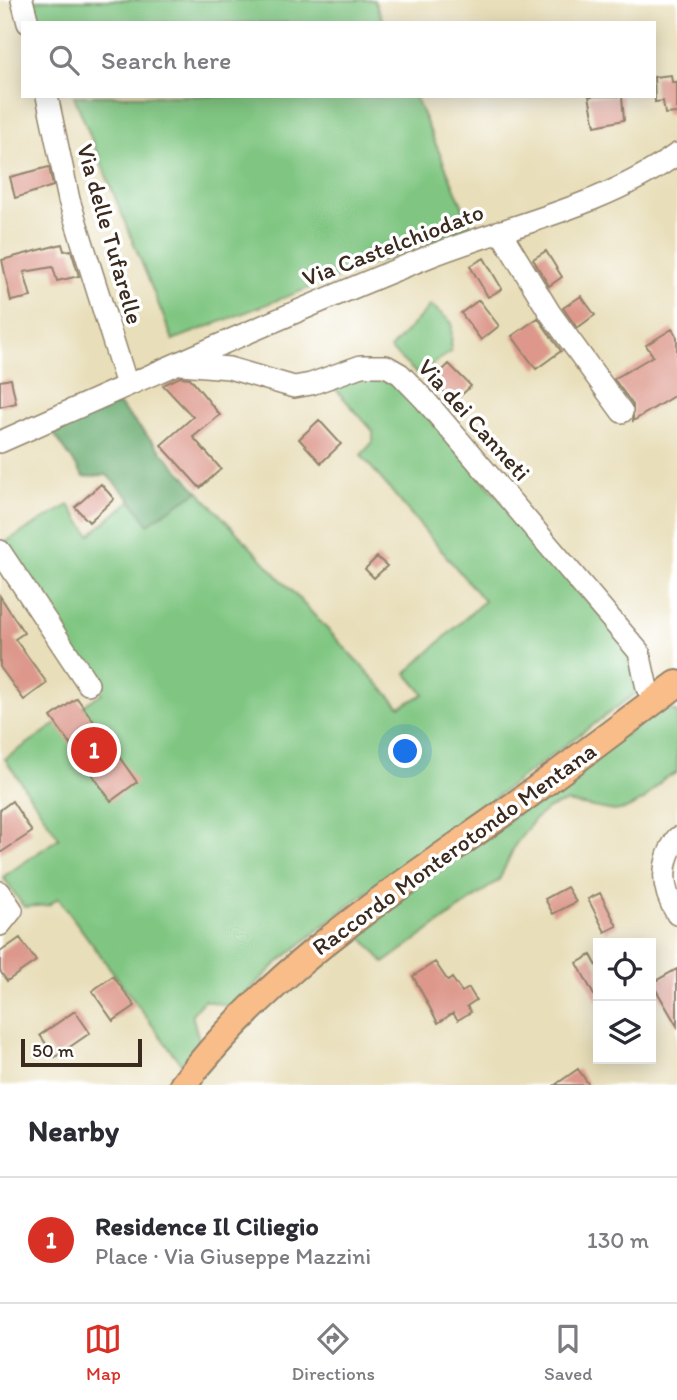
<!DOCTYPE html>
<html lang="en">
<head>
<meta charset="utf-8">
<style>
	body { margin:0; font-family:Itim,sans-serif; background:#f2f2f3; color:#2b2b33 }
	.controls { position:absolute; right:21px; bottom:21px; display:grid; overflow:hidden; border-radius:0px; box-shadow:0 4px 18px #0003 }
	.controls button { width:63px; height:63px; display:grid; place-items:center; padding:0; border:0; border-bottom:2px solid #e1e1e2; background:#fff; color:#2b2b33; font:35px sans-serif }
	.scale { position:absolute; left:21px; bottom:18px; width:121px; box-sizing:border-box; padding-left:7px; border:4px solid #3b2a1e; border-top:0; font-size:19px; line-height:24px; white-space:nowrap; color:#3b2a1e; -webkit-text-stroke:5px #fff; paint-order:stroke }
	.you { position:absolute; left:406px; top:752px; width:24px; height:24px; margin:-18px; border:5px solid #fff; border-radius:50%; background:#1a73e8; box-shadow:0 0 0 10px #1a73e833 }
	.badge { display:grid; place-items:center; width:46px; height:46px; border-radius:50%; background:#d93025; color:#fff; font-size:23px; font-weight:700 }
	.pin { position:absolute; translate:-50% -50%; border:4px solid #fff; box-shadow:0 2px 7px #0006 }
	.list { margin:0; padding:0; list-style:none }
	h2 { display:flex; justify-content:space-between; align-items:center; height:91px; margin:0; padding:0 28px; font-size:30px }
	h2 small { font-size:23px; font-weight:400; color:#7c7c81 }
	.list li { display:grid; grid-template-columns:46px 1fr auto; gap:21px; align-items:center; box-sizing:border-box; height:126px; padding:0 28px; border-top:2px solid #e1e1e2 }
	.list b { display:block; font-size:26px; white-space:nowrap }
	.list p { margin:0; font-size:23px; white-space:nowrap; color:#7c7c81 }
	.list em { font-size:23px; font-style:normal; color:#7c7c81 }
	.icon { flex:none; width:38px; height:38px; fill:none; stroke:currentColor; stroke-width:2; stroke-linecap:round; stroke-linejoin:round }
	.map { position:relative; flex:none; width:677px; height:1085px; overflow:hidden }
	.search { position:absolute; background:#fff; box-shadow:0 4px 18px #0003; left:21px; right:21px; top:21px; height:77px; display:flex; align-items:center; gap:18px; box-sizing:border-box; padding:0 24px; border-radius:0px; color:#7c7c81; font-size:26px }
	.sheet { height:217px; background:#fff }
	nav { display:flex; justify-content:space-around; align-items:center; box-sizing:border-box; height:98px; border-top:2px solid #e1e1e2; background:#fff; font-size:19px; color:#7c7c81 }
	nav a { display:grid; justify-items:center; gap:4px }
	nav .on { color:#d93025 }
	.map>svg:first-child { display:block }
	.green { fill:#80c682; stroke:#5e7850; stroke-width:2 }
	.forest { fill:#68ab70; stroke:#526a47; stroke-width:2 }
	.building { fill:#dd988b }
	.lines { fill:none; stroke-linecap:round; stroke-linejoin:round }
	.minor-casing { stroke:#92846c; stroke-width:24 }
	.major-casing { stroke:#92846c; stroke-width:30 }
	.minor { stroke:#fff; stroke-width:21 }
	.major { stroke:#f8bd89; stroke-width:26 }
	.labels { text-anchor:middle; stroke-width:7; stroke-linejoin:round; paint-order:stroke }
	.street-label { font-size:24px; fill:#3b2a1e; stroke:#fff }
</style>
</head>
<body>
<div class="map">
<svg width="677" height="1085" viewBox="0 0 677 1085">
	<rect width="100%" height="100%" fill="#fff"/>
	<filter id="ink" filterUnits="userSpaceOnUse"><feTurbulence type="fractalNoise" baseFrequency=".0143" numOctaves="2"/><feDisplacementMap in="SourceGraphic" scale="14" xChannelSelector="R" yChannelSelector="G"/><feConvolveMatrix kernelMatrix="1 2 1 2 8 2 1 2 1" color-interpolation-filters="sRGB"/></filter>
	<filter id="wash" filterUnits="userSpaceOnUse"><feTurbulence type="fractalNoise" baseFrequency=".00686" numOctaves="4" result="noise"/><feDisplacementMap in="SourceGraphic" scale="28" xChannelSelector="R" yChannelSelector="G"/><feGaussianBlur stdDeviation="1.57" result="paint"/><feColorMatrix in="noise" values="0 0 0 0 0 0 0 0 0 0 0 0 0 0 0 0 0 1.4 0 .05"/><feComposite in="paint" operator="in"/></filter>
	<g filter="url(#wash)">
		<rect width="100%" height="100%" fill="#e8deb9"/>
		<path class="green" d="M30,0H374L384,23H36Z
			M74,96H415L471,226L173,340Z
			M431,305L452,323L451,352L417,374L390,349Z
			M380,375L398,382L637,657L640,690L343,910L276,964L232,1007L204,1000L192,1014L200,1044L181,1064L58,898L49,905L24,907L3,877L59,838L5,759L102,693L3,543L69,505L90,535L131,500L148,523L198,491L400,707L424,694L406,673L484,601L361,455L373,442V431L331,384Z
			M670,709L677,712V773L663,779L644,800L626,809L614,811L566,802L549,808L535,819L515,845L499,880L384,963L362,937L314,973L315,961L659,710Z"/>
		<path class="forest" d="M118,404L198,491L148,524L131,500L107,475L84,477L54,434Z"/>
		<g id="blocks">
			<path class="building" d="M671,75L672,82H677V113L665,114L663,101L655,102L654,77Z
				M589,96H622L624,120L595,126Z
				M49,167L53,186L15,198L10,177Z
				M62,244L64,251L71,250L79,276L57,281L53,267L24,272L31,297L11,301L2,260Z
				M546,251L562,277L549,286L533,259Z
				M484,258L502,289L488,297L470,266Z
				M581,296L595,315L577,328L563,308Z
				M479,300L499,326L481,340L461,313Z
				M538,318L561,351L536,369L512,336Z
				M672,329L677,337V394L633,421V405L614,379L653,356L646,345Z
				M449,364L471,386L454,402L433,380Z
				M180,377L190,378L220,415L193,437L221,469L200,488L161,445L193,417L163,385Z
				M11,379L16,403L0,407V381Z
				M319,420L341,444L321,463L299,439Z
				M101,484L114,499L89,522L75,507Z
				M377,557L387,566L374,578L365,569Z
				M0,596L24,633L15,639L47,683L24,700L0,667Z
				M77,698L137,782L111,801L51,717Z
				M12,801L32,832L0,853V810Z
				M567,887L576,902L553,914L545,899Z
				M600,893L617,926L605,932L588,899Z
				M20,938L36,961L7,981L0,971V952Z
				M591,955L598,968V1003L577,963Z
				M435,962L448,981L452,978L462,992L469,988L476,1000L467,1006L471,1012L458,1020L453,1013L438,1023L413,976Z
				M677,969V1026L652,983Z
				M113,976L135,1006L113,1021L92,991Z
				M75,1011L90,1033L55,1057L40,1035Z
				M578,1069L589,1085H555Z"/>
		</g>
	</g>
	<g filter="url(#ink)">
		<use href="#blocks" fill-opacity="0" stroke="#92846c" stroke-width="2"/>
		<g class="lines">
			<defs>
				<path id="minor" d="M22,0L28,23
					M47,96L69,200L127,385
					M500,231L550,313L622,412
					M181,364L229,368L294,387L311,384L361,366H386L400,374L425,400L639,652L647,688
					M0,442C142,379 284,315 428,257C512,224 603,207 677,154
					M0,551L88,684
					M677,838C660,863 661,889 677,914
					M0,892L12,910L0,925"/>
				<path id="major" d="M183,1085C270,970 390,893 506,811C564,770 620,726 677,684"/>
			</defs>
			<use href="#minor" class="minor-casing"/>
			<use href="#major" class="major-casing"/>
			<use href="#minor" class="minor"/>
			<use href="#major" class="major"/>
		</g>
	</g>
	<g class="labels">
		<g class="street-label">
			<text transform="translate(110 234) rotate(74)" y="8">Via delle Tufarelle</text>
			<text transform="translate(393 245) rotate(-21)" y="8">Via Castelchiodato</text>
			<text transform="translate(474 420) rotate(48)" y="8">Via dei Canneti</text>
			<text transform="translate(454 849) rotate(-36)" y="8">Raccordo Monterotondo Mentana</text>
		</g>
	</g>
</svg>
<div class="controls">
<button><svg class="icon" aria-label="locate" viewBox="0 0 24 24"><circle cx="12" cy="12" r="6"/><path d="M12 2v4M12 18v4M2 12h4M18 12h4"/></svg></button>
<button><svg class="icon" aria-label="layers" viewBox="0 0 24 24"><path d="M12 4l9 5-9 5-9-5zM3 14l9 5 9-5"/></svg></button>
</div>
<div class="scale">50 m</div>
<div class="you"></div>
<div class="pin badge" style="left:94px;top:750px">1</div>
<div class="search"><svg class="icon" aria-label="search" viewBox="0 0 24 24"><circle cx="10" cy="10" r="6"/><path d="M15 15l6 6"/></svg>Search here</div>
</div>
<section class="sheet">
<h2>Nearby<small></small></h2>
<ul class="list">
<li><span class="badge">1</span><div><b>Residence Il Ciliegio</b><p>Place · Via Giuseppe Mazzini</p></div><em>130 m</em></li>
</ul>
</section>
<nav>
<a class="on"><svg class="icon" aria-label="map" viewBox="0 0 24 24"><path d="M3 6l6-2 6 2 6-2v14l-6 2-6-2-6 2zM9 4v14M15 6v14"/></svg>Map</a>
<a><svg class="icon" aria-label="directions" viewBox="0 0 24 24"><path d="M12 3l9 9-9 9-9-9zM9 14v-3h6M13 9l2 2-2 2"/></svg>Directions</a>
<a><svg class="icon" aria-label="saved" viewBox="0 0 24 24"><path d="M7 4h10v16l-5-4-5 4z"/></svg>Saved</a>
</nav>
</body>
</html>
